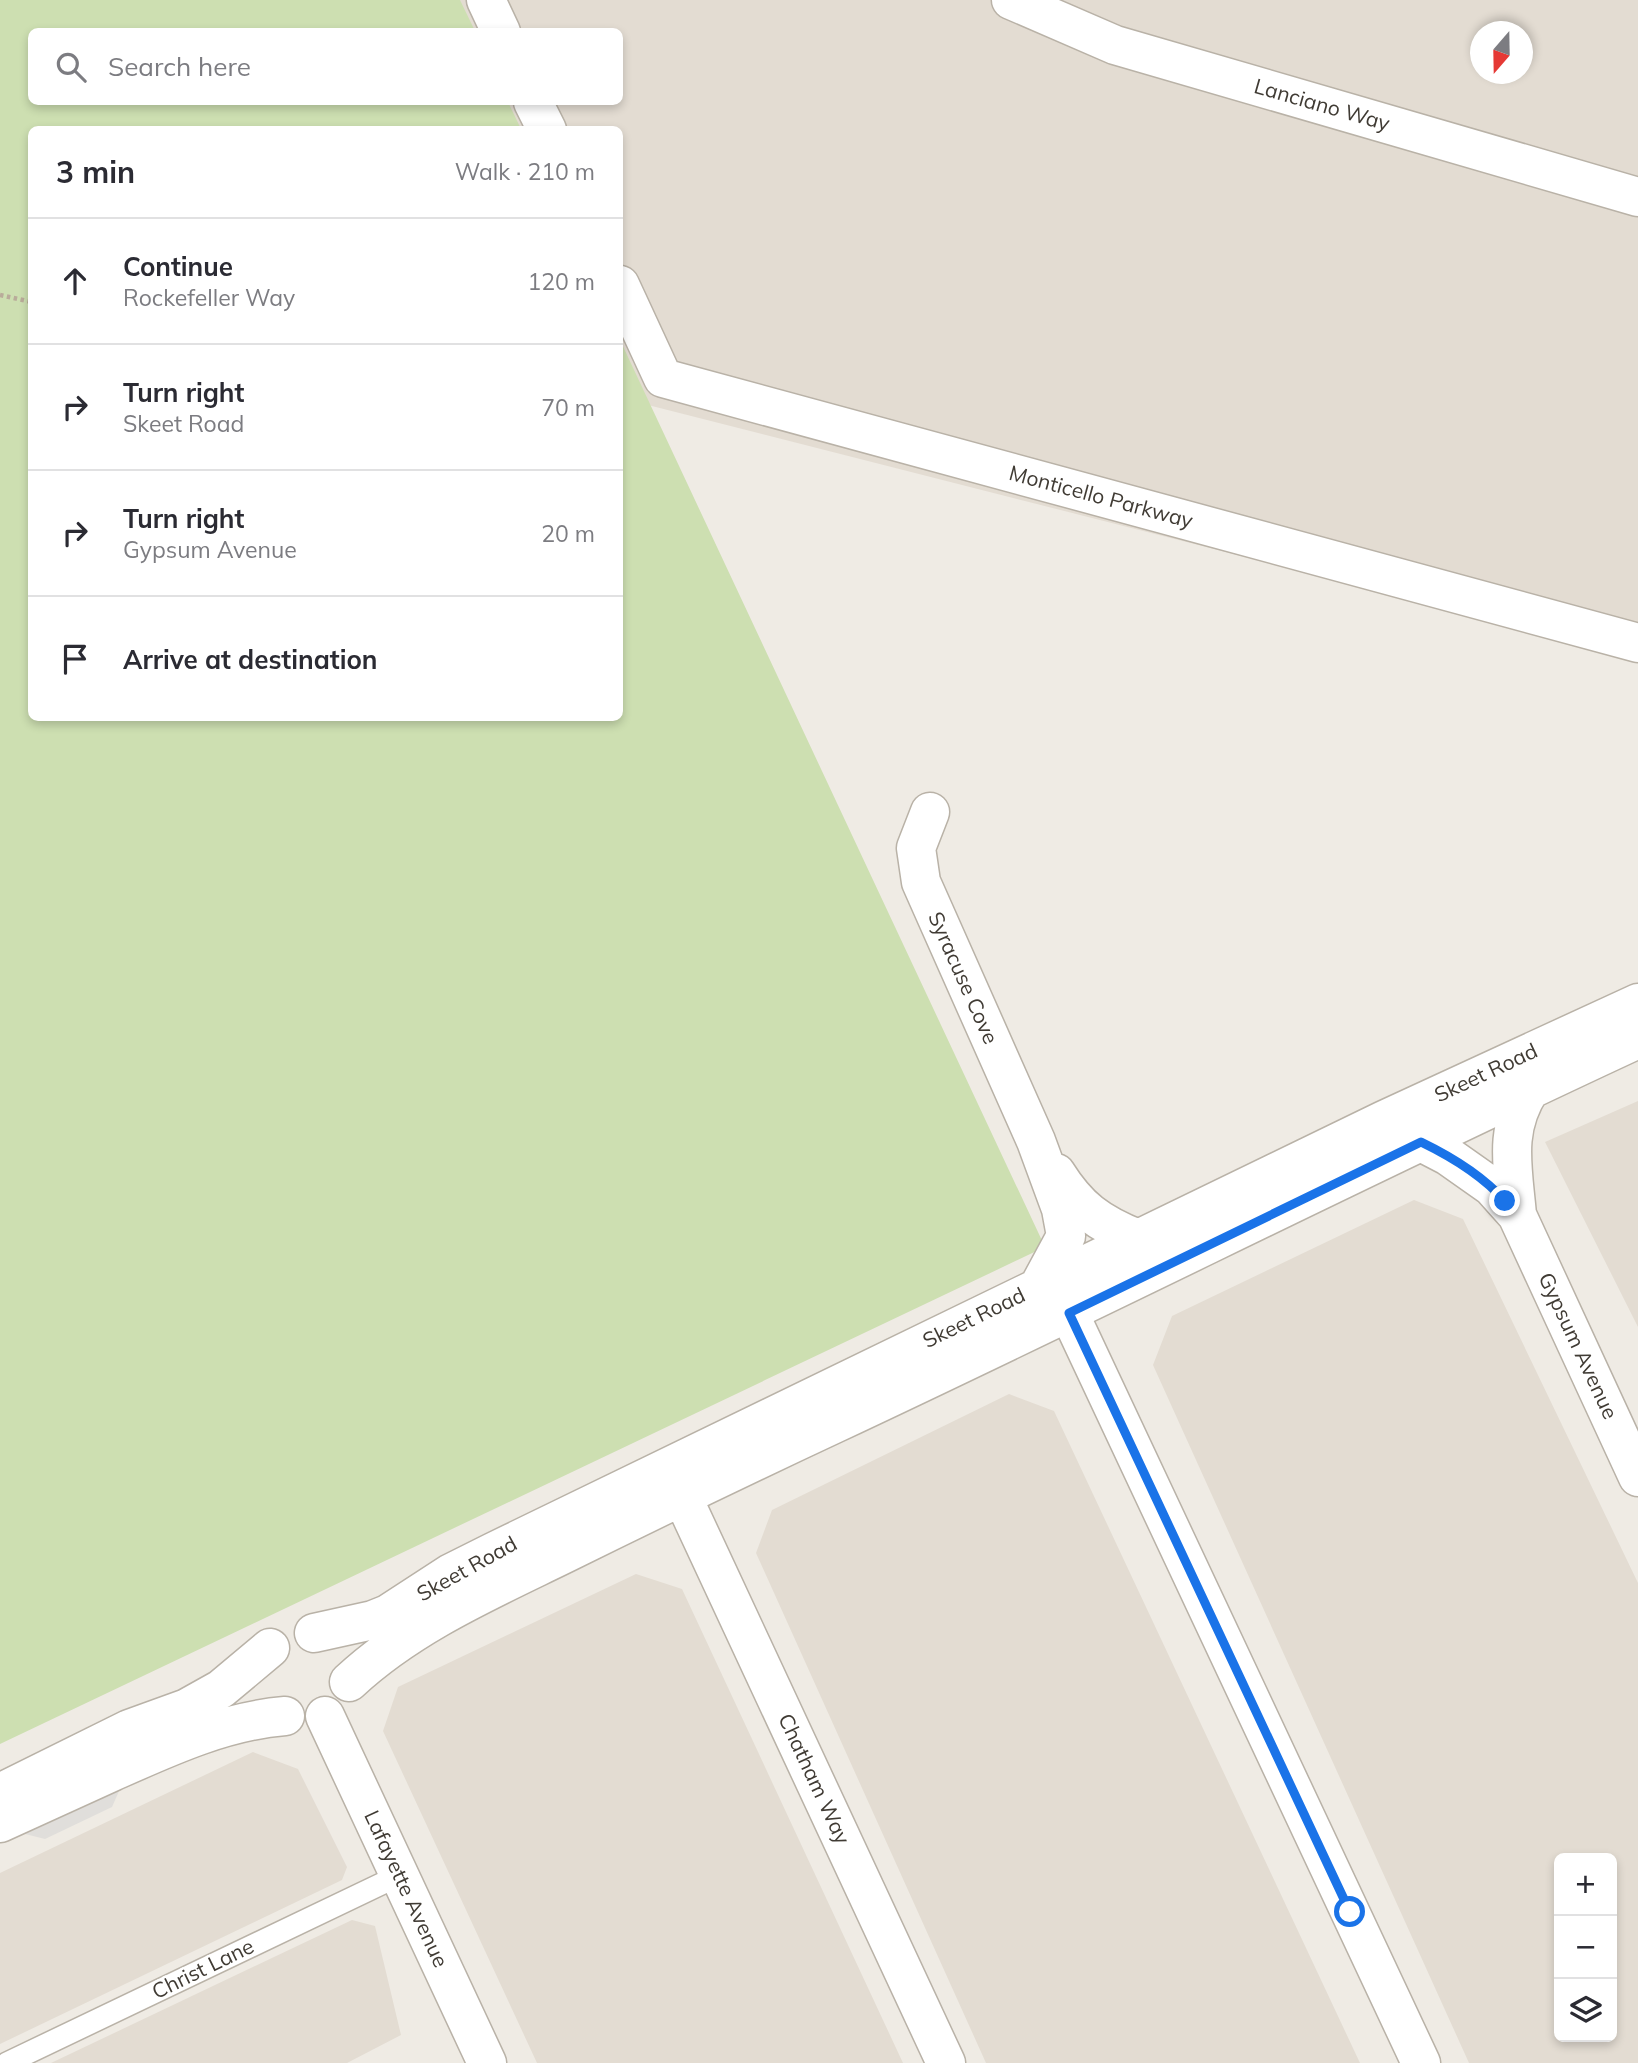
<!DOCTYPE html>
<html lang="en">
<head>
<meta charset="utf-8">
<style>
	body { margin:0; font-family:Mulish,sans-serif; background:#f2f2f3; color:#2b2b33 }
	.controls { position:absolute; right:21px; bottom:21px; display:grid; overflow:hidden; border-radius:10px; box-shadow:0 4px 10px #0003 }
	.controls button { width:63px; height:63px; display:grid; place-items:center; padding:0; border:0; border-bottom:2px solid #e1e1e2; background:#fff; color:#2b2b33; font:35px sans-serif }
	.compass { position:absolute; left:1470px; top:21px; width:63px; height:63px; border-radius:50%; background:#fff; box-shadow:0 4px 10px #0003; rotate:200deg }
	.stop { position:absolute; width:21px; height:21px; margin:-16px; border:5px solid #1a73e8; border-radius:50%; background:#fff }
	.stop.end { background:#1a73e8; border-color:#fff; box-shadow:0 2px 7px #0008 }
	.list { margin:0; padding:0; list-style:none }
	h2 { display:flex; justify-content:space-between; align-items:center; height:91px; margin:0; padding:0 28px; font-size:30px }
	h2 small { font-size:23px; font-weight:400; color:#7c7c81 }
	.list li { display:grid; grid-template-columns:46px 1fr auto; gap:21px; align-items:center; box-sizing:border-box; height:126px; padding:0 28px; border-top:2px solid #e1e1e2 }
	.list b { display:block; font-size:26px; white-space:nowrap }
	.list p { margin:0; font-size:23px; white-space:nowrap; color:#7c7c81 }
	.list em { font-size:23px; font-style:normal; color:#7c7c81 }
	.icon { flex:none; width:38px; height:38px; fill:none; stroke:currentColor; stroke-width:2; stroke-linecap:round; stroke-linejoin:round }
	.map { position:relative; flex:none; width:1638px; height:2063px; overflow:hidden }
	.search { position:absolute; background:#fff; box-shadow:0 4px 10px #0003; left:28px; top:28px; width:595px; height:77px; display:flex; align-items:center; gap:18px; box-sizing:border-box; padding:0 24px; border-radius:10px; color:#7c7c81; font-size:26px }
	.panel { position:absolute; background:#fff; box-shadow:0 4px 10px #0003; left:28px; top:126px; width:595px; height:595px; border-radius:10px }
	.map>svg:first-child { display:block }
	.residential { fill:#e3dcd2; fill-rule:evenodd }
	.green { fill:#cddfb1 }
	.parking { fill:#e0dedb }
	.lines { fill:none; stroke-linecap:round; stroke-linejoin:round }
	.service-casing { stroke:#b9b2a7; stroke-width:24 }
	.minor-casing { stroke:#b9b2a7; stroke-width:41 }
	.path { stroke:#b9ac9a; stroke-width:4.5; stroke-dasharray:3.5 3.5; stroke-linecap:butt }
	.service { stroke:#fff; stroke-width:21 }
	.minor { stroke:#fff; stroke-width:38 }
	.route { stroke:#1a73e8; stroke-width:9 }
	.labels { text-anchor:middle; stroke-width:5; stroke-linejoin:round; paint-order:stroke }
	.street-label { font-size:21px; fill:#403b34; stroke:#fff }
</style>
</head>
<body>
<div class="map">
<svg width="1638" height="2063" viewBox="0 0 1638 2063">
	<rect width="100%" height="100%" fill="#efebe4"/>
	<path class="residential" d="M451,0H1638V657L648,405L620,347V130L514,129L500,102H620V32L466,31ZM1480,32H1522V74H1480Z
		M1638,1101V1327L1545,1142Z
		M1414,1200L1463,1219L1638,1583V2063H1469L1153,1365L1172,1316ZM1612,1858V2037H1559V1858Z
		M1009,1394L1054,1411L1360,2063H986L756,1553L772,1510Z
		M636,1574L682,1589L903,2063H537L383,1731L398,1687Z
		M253,1752L298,1769L347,1867L342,1880L0,2044V1873Z
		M352,1920L375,1926L401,2035L347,2063H51Z"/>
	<path class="green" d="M0,0H460L475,31L32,32V102H508L521,129L32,130V718H620V340L1045,1247L0,1744Z"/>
	<path class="parking" d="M119,1791L112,1807L45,1839L25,1834Z"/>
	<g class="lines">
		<defs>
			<path id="service" d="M7,2063L400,1875"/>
			<path id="minor" d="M486,0L501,32
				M1011,0L1115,45L1638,197
				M533,102L547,130
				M620,285L663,378L1638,643
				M930,812L916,848L921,882L1036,1141L1061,1209L1066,1236L1039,1286
				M1421,1142L1448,1156L1492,1187L1517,1215L1638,1477
				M1056,1173C1078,1208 1098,1223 1138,1239
				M1517,1215C1513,1168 1503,1130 1531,1088
				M1069,1313L1421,2063
				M682,1496L946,2063
				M314,1633L373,1620L388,1614L451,1573L493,1552L1384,1120L1638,1003
				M349,1682C409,1626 486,1592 560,1556C651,1511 742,1467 834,1424C1103,1298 1368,1164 1638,1039
				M325,1716L487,2063
				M0,1793L129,1729L187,1708L221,1689L270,1648
				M0,1823C37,1806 75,1789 112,1772C168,1747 224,1721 285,1716"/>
		</defs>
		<use href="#service" class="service-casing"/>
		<use href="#minor" class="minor-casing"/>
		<path class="path" d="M0,295L32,302"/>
		<use href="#service" class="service"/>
		<use href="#minor" class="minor"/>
	</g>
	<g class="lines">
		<path class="route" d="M1350,1912L1069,1313L1421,1142C1452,1157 1482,1175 1505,1201"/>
	</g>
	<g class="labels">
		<g class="street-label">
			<text transform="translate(1322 105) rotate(16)" y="7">Lanciano Way</text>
			<text transform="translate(1101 497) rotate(15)" y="7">Monticello Parkway</text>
			<text transform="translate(963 978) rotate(66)" y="7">Syracuse Cove</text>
			<text transform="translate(1486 1073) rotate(-25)" y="7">Skeet Road</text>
			<text transform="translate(974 1318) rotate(-26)" y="7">Skeet Road</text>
			<text transform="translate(1578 1346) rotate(65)" y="7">Gypsum Avenue</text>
			<text transform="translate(467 1569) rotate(-29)" y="7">Skeet Road</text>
			<text transform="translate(814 1779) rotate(65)" y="7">Chatham Way</text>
			<text transform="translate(406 1889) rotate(65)" y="7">Lafayette Avenue</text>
			<text transform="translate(203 1969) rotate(-26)" y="7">Christ Lane</text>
		</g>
	</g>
</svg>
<div class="controls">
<button>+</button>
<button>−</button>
<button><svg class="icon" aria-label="layers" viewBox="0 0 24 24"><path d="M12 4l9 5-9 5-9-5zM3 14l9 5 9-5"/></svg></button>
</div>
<svg class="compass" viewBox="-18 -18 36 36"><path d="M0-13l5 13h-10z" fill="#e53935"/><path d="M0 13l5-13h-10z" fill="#7c7c81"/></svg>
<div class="stop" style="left:1350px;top:1912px"></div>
<div class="stop end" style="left:1505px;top:1201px"></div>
<div class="search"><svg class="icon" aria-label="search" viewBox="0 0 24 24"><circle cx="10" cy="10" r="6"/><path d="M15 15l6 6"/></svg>Search here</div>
<section class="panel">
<h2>3 min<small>Walk · 210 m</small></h2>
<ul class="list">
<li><svg class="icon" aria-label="ahead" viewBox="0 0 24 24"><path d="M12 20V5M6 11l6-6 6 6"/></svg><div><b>Continue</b><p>Rockefeller Way</p></div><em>120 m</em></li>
<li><svg class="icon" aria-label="right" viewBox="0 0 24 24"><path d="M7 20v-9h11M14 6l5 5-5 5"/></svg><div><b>Turn right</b><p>Skeet Road</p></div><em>70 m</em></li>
<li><svg class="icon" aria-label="right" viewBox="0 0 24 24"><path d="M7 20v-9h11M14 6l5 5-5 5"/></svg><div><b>Turn right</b><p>Gypsum Avenue</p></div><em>20 m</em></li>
<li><svg class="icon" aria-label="arrive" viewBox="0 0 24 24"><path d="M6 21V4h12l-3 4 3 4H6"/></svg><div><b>Arrive at destination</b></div></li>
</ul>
</section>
</div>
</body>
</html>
